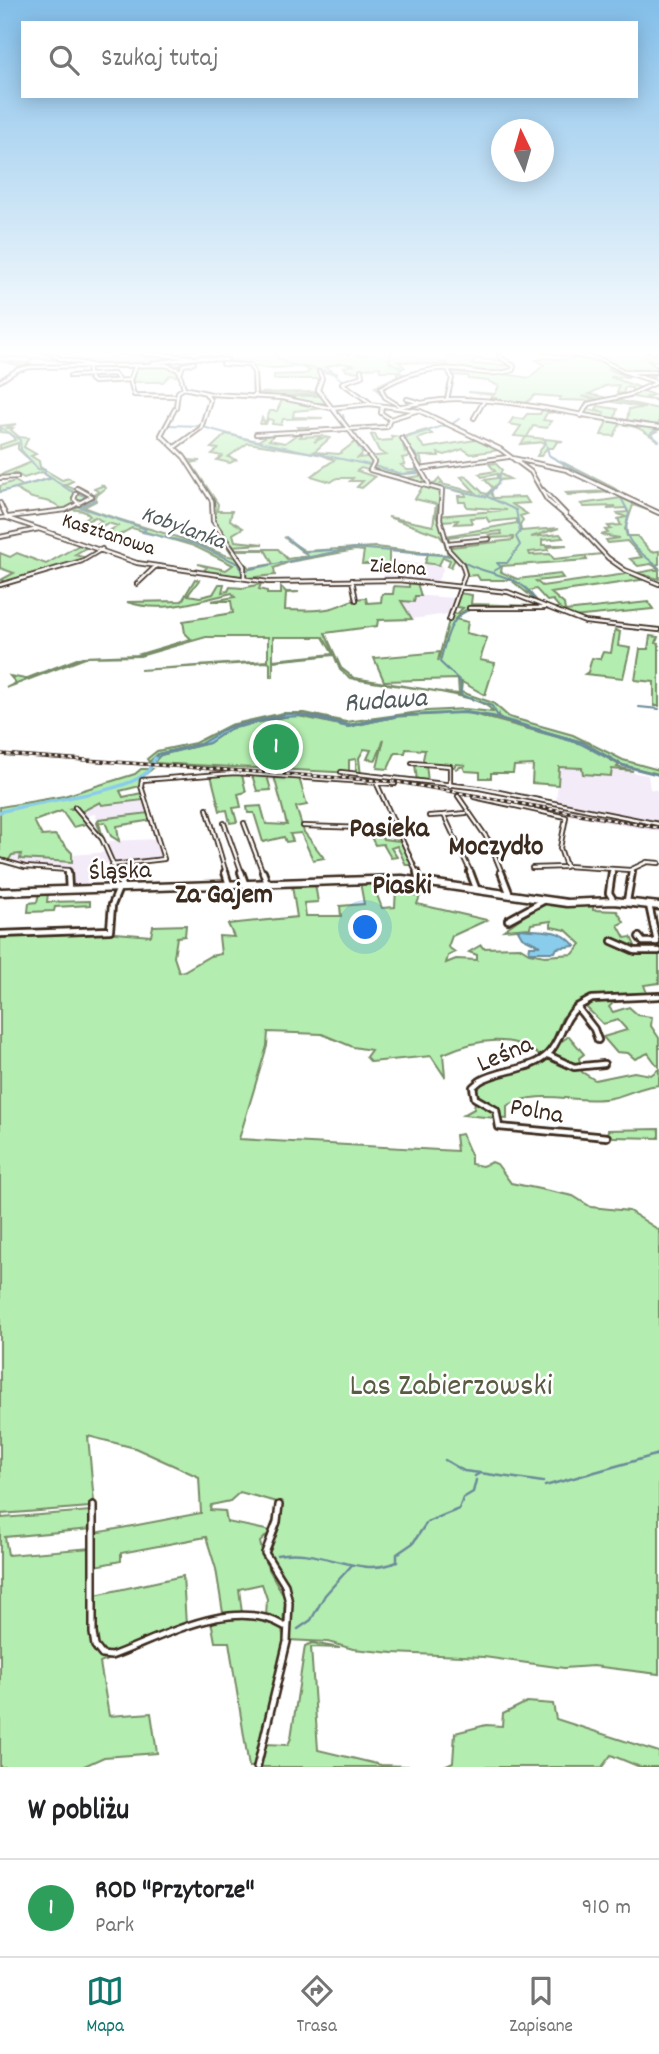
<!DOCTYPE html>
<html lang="pl">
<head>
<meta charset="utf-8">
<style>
	body { margin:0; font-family:Dekko,sans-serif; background:#f6f6f6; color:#202124 }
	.compass { position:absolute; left:491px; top:119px; width:63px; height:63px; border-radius:50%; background:#fff; box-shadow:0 4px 18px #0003; rotate:355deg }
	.you { position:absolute; left:366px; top:928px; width:24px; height:24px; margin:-18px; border:5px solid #fff; border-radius:50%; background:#1a73e8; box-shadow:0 0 0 10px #1a73e833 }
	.badge { display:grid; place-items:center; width:46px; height:46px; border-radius:50%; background:#0f766e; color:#fff; font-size:23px; font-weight:700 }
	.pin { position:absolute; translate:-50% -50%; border:4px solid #fff; box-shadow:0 2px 7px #0006 }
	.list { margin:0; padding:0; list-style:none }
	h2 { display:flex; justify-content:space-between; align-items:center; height:91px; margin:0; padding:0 28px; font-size:30px }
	h2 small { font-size:23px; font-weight:400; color:#757577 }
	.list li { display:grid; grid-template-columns:46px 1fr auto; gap:21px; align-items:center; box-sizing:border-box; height:98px; padding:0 28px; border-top:2px solid #e0e0e0 }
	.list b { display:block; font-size:26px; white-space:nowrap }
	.list p { margin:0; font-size:23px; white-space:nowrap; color:#757577 }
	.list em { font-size:23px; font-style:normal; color:#757577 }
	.icon { flex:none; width:38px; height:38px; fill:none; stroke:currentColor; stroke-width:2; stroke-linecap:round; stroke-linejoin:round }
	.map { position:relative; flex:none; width:659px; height:1767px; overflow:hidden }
	.search { position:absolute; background:#fff; box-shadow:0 4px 18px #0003; left:21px; right:21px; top:21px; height:77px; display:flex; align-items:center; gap:18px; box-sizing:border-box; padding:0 24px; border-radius:0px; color:#757577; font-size:26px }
	.sheet { height:189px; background:#fff }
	nav { display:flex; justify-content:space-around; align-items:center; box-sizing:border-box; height:98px; border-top:2px solid #e0e0e0; background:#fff; font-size:19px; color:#757577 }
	nav a { display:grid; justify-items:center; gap:4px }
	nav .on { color:#0f766e }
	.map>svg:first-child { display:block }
	.built { fill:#f4ebf9 }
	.green { fill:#b4edb0; stroke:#788c67; stroke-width:2; fill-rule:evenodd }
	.water { fill:#89cceb; stroke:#6a8b99; stroke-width:2 }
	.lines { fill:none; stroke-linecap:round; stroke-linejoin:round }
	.stream-far1 { stroke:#6a8b99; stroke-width:2 }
	.stream { stroke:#6a8b99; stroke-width:2.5 }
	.river { stroke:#89cceb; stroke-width:3.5 }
	.minor-far2-casing { stroke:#3b2a1e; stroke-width:6 }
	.minor-far1-casing { stroke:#3b2a1e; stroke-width:10 }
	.minor-casing { stroke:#3b2a1e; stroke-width:10 }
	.major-casing { stroke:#3b2a1e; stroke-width:11 }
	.minor-far2 { stroke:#fff; stroke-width:2.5 }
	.minor-far1 { stroke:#fff; stroke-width:4.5 }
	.minor { stroke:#fff; stroke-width:5 }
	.major { stroke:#fff; stroke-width:6 }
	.rail-casing { stroke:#3b2a1e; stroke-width:3.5 }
	.rail { stroke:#fff; stroke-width:2; stroke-dasharray:3.5; stroke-linecap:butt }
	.labels { text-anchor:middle; stroke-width:5; stroke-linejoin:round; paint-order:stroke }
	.far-street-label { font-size:21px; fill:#3b2a1e; stroke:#fff }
	.far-water-label { font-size:23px; font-style:italic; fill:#525b5c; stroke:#fff }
	.street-label { font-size:26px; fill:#3b2a1e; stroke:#fff }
	.water-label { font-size:28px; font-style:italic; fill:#525b5c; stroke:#fff }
	.neighbourhood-label { font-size:28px; font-weight:bold; fill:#3b2a1e; stroke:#fff }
	.near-park-label { font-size:32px; fill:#595b42; stroke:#fff }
</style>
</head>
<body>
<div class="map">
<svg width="659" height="1767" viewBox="0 0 659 1767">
	<rect width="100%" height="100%" fill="#fff"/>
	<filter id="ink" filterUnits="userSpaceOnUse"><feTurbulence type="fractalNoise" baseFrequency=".0143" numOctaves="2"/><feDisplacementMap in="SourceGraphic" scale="14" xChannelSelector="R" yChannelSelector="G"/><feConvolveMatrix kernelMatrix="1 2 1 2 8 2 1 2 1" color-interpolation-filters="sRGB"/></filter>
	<g filter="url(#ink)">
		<path class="built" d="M389,561L442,565L443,570L436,584L383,578L384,564H388Z
			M415,596H427L453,598L448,614L412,619L401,601H414Z
			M0,753L410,782L659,826V832L463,795L458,792L393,782Z
			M559,767L583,768V774L611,776V769L648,775L650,789L657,790L659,824L556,804Z
			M144,800L149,813L97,820L95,814L85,816L81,812L101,802L102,805Z
			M157,839L161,859L109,864L93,862L85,888L70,889L71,869L37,867L8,861L12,855L22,854L20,859L72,861V855L107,852L109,841Z"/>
		<path class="green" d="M0,350L155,356L156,352L230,350L234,353L250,350H338V355L357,352L358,355H366L365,350H419L422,354L448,352V357L472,358L471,352L497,354L504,361L475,359L472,364L512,365V369L505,374L529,378L544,365L536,360C550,355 564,363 578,358L575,357L578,355L550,350H652L645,353L659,354V362L647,360L659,369L638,370L654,376L652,381L611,366L608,369L629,377H610L644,389L642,390L653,395L647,397L659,401L626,396L632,394V388L625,387L623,394L617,393L619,385L605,386L589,394L659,409V430L651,434L659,442C645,431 638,426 620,424L614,436L601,435L607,421L584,413L586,409L605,413L596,409L598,406L617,409L615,418L627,420L629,409L645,408L582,396L600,401L559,400L561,397L535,395L526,403L493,401L496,398L491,397L493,395L468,392L495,394L499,386L488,381L469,379L468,376L453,375L452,372L465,371L443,365L447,364L444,362L437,365L398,361L405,367L400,370L401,374H409L378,389L375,387L397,376V371H380V367L360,369L361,372L347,371L344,367L355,365L341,363L325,367L338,374L320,372L323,379H274V375L305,374L310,371C296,362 280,370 265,368C249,366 235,360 219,359L215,358L219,356L214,350L206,358C182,358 158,364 134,366C100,370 69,361 34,358L25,367L0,361L28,363L31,358L0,357Z
			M181,365V371L173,367L180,377L170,375L163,382H132L137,367Z
			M319,392L323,394L277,396H324L330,403H312L326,408L294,411L293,417L323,418L283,419L281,425L272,424L273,420L268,419L266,424H260L262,418L265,423L270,411H277L283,398L255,393Z
			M544,406L556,412L547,413L543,420L551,421L547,428L533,426L527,437L563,441L557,442L553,448H547L541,456H537L545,442L521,444L526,437L514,436L521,426L509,424L513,418L523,419L527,414H540Z
			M16,424L6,428H13L11,430L19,437L28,438L24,447L36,454L31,456L39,461L40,467L62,480L69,478L73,481L64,485L91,496L99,492L94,489L102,486L101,484L106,488L96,496V501L84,507C119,521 156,530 193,542C206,546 221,556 234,557L218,533L243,566L244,576L202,573L207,567L198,564L226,570L233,565L194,546L132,528C120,534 111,542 98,537L118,526L108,523L92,531L87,529L102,521L95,517L77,526L73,525L90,516C84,508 71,509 62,510C52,496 32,505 16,488L0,492V486L15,481L23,486L50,478L42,472L24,478L15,473L4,477L0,475L32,462L18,449V443L0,449V445L15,440L10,433L0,432V426Z
			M298,427H308L300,437L321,436L314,442L324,437L330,438L314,452L339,454L355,442L363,453L358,458L386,455L379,451L371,435L375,434L378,441L392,440L391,436L401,437L405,452L409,451L403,437L426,430L432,434L417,439L425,448L482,439L500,450L471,454L463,449L445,455L438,453L439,456H420L424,469L413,456L402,458L405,464L401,465L407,470H415L419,463L427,484L407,478L420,476V473L385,475L361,468L357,471L375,477L362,488L357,487L363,481H350L353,478H337L331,482L311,476L334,460L320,454L248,443L228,457L236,460L230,463L217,460L222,456L212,454L218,449L211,448L226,434L258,441L270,434L274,435L269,440L285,443L301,431Z
			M180,450L189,460L200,461L191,463L218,504L217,511H232L230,520L243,528L233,534L235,541L263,544L232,546L234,549H278L287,559L308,556L284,537L305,551L375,547L448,555L444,541L439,535L388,517L433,526L436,504L415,499L423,486L436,483L439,478L443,483L441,484L475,492L461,477L466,476L483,493L487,494L493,488L485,480L497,478V474L482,477L479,474L495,471L489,464L495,463L502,470L500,474L510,479L500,480L491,491L493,498L525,497L529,503L512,504L527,514L520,516L523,520L520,525L521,531L559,528L531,537L560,534L563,538L542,540V545H567L547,547L548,550L529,552L530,555L550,554L554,559L602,554L585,556L587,560L502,566L501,572L517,579L560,574L563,578L536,581L542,586L633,573L647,579L551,593L564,604L565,611L648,602L653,609L573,617L552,610L559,607L553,600L547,601L536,589L528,591L538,602L511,580H480L477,575L466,576L460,560L455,559L451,567L448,566L450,560L443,557L439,565L425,563L428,554L389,551V564H362L364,551L355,550L289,562L274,568L275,575L247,578L244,564L214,521V503ZM437,486L465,493L466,496H458L459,502H465L467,507L507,510L438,516L440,521L458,520L455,524L472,523L470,518L486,517L489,522L517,519V523L446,536L436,516L441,490ZM501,531L502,534L489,535L492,538L513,537V540L452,547L448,537ZM234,550H265L273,564L249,568Z
			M564,463L614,488L637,504L659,512V514L633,505L625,529L627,536H637L651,552L659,551V564L655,565L659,568V579L637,573L659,569L651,564L638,566L630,559L642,557L627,541L608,543L606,540L620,538L601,535L608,533L605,530L611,529L608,526L621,525L618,519L626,517L616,513L628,512L626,508L607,509L616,506L584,507L581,504L621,498L638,505L612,491L611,492L568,495L566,493L611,491L563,468Z
			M83,543L89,546L74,555L88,558L81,561L8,583L1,580L14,573L0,568V553L10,557L17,553L46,564Z
			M195,579L199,580L188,595L200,597L213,594L219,584H224L222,592L228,591L230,587L243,588L261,584L259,589L267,591V594H281V587L286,592H299L286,593L285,610C300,610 317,612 332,608C343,605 352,598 366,598L367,603L381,602L382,594H393L394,586L409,587V582L417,583L421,596H415L414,602L401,601L412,619L378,620L377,626L325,633L341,668L354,678L448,693L459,694L458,679L384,681L374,658L440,652L438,661L451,613L457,614L463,608L452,606L459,593L472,595L471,604L536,606L532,601L547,609C518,614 477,592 455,619L468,622L466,633L487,638L480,660L495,663L485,695L462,682L461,692L493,703L509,717L573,735L623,760L659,770V774L623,765L582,742L500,719L499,715L498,718L470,713L583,744L619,765L617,767L633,771L612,769L611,776L583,774L582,768L559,767L558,785L532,783L533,765L514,766L513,773H491V778H480V772L465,771L463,766L455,769L466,765L456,764L454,767L426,764L428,782L417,781L415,764H422L425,750L406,749L405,753H395L388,769L377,768L384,739L376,760L367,759L371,750L364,749L359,758L361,776L356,775V759L349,760V771L354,773L154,763L160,755L209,743L229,729L294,715L348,727L399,716L444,714L390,717L349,725L311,716L287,714L229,727L200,744L158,754L149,762L147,759L157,751L195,743L230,725L283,713H305L346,722L427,711L465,709L493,712C483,691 376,685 350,678L340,670L334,655L273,661V677H270V663L266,662L140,670L268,661V637H206L140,656L88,657L6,688L16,683L10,676L25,679L82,657L137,655L191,639L185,633L183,621L233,613L231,601H211L235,597L232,593C197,601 162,614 127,602L182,601ZM273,637H323L333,654L273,660Z
			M615,630L620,632L618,646L630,648L623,678L585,674L588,672L592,658L600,659L603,652L611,653Z
			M650,636L658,637L656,643L659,644V706H654V682L635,680L640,649H648Z
			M141,769H152L140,779V786L120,791L123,797L142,793L144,800L102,805L100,802L81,812L76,807L68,809H75L90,823L73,827L62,811L34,821L42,836L55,835L72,853V862L20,859L21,854L12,855L8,861L0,859V807L64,796L135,774Z
			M229,773L267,776L271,790L257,791L252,775H242L246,792L238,794L241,807L233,808L237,822L230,823L227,810L220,811L211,775Z
			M274,776L299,778L307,805L296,807L304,832L324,858L313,860L301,833L290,834L293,841L286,842L284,837L263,842L254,813H248L247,807L261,806L266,824L287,825Z
			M149,813L152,820L117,826L119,841L111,836L105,822L99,823L103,838L97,823L99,819Z
			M367,829L378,830L383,839L400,841L414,865H406L397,846L391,848L397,857L391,858L383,844L375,845Z
			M396,881L413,882L408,894L420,896L417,904L487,920L452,936L448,947L455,952L448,956L446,963L456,959L477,960V955L469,952L481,945L483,948L519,947L529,953L545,956L573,954L581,944L566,930L551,927V921L531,924L530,928L504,930L542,903L593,905V910L617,911L624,922L618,925L625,938L631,937L637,950L659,948V983L644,985L648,996L609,1000L615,1001L609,1007L613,1012L629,1007L638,1015L652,1017L651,1026L659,1038V1068L648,1053L635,1059L628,1053L616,1052L603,1037L627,1030L618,1020L603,1024L581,1002L562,1018L554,1038L562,1041L569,1036L584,1054L579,1058L582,1072L595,1080L634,1072L651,1075L659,1069V1085C641,1086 628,1095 611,1098C575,1105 542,1087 507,1106V1119L463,1115L474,1109L477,1083L543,1059C516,1032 476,1039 443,1054L445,1077L431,1056L371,1062L366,1057L371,1050L353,1047L322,1034L268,1032L267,1046L239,1139L457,1151L455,1135L462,1134L471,1155V1164L482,1166L492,1162L497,1164L511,1183L573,1196L591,1207L629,1211L659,1230V1674L593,1666L564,1668L484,1657L393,1653L353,1649L328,1642L288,1640C291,1596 292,1590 267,1552L280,1503L240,1492L230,1501L211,1505L210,1510L225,1511L227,1522L271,1531L260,1542L264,1560L285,1599L283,1623L266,1617L267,1599L262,1584L239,1589L242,1613H223L216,1569L206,1537L121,1553V1561L95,1566V1533L201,1513L199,1477L135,1448L88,1436L94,1502L90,1507L1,1514L2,1518L90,1511L91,1529L5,1537L8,1555L91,1548L92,1636L94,1650L107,1660L100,1663L109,1716L151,1713L157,1753L104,1757L82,1767H0V936L92,931L151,936L153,926L186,925L185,936L177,937L174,957L179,972L184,971L210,956L221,954L219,936L234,937L228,924L297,917L292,886L315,884L318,902L304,903L306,916H341L340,906L364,904L360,882H372L382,908L395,907L396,888L408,889L409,885L396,884Z
			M39,893H48L47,902L90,901V905L55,907L54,911L28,912L29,903L37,902Z
			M659,1129V1138L565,1136H607L608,1130Z
			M183,1576L186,1625L114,1654L98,1649L95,1640V1595Z
			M242,1615L271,1621L282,1629L285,1646L255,1767H249L229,1642H215L211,1620Z
			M312,1643L340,1648L311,1647L318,1750L381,1765L431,1767H260L266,1744L288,1745L291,1738L305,1646Z
			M527,1702L553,1704L556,1719L659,1752V1767H640L611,1755L602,1767H442L453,1762L455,1733L486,1725L502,1726L503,1714Z"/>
		<path class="water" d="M466,712L493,716L582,742L623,765L659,775L623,766L581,744L488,716L463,713L399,716L348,727L305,716L282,717L230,729L209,743L161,755L151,763L158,754L200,744L229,727L287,714L311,716L349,725L395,716Z
			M521,929C544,932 562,928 575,946L557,948L555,952H529L530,946H540L522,937L518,930Z"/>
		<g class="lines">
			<path class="stream-far1" d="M276,350L275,356L288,364L333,372
				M392,350L389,362L402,368L395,379
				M333,373L343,381
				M378,389L393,380
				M378,390L384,399
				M343,415L344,420
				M452,424L459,419
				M168,425L201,426
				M0,427L20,440L21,450L38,469L45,470V474L69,490L95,500L79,507L146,529L142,532L195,544L239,564L241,571L354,548L453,556
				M203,427L240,437
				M658,428L650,434L659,441
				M241,438L370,465
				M405,438L446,425
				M355,439L362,452
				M545,440L549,455
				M409,448L418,457V463
				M550,456L622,495
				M374,466L402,474L420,472
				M415,470L421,472L427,484L488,497L516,510L520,532L516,537L520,545L507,563H497L501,567L494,571
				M0,492L53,478
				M487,496L498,484L499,474
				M621,498L629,513C619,542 639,550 659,568
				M0,507L4,515
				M286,537L304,552L332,550
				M457,557C477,577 531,571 536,607
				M639,707L659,709
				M499,718L492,706L461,695L460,681L440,662C452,616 455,605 506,607"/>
			<path class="stream" d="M445,1460L464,1471L480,1473
				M475,1476L480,1473L543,1482
				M545,1486L659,1454
				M277,1555C321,1546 357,1579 397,1562V1554L413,1543L427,1522L459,1509L463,1498L473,1492L476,1480
				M298,1629L311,1620L325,1595L351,1566"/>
			<path class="river" d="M0,812C33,801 125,794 147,772C150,769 153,762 155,758"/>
			<defs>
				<path id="minor-far2" d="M43,350L61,359L91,365
					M146,350L143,354L191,357
					M346,350L349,352
					M545,350L602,360L625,372L659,383
					M201,358L227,360
					M153,363L203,357
					M223,364L249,365L254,372L255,396
					M88,367L90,379L94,382L130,380
					M135,367L130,380L134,395L177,396
					M181,372L183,365L194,363
					M319,372L322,378L318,390L374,462L370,470L442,490L440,519L449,550L462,564L465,574L449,620
					M627,372H656
					M70,376L114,374L119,380
					M0,381L17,370L30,367L166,365L179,370L184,388
					M342,383L369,402
					M342,383L362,376L361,370
					M184,388L211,394L282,398L331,408L370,404L420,411L500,449L531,472L547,500L579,527L608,558L625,570L659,584
					M184,388L178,392L176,407L161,435L184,457L212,501L213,521L244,566V578
					M407,399L421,403
					M447,399L452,378L448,369
					M402,406C419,404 438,399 456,399C525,400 591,419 659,427
					M401,407L385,397L381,388C403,375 428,367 454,369C474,371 493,377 513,370L514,366L500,357L498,350
					M581,416L588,404L629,395L658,382
					M474,418L484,401
					M390,419L416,411
					M256,434L387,427L390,419L381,413L382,406
					M402,438L429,484
					M175,447L201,428L210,400L206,394
					M512,458L567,470L659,513
					M420,469L508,457
					M0,478L17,477
					M77,488L90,495
					M543,490L566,514
					M76,494L74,499L79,504
					M0,503L7,518
					M0,518L66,510L92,496
					M7,518L137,563L268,582L398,580L508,592L585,622L659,630
					M0,537L39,529
					M448,543L489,539
					M352,580L356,600
					M137,584L156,566
					M0,585L82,561L102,549
					M469,608H544
					M412,763L450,766V786
					M341,772L479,788L659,824
					M376,782L417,873
					M458,796L489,841L502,873
					M474,797L566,817L560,848L566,866L630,870L647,862L659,863
					M75,807L102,839L117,873
					M207,809L226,873
					M444,815L466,813
					M429,816L444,815L471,873
					M224,823L242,873
					M244,823L263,873
					M303,826L394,829
					M0,860L25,867L68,870V873
					M112,865L164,859L141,786L142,780L235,773L395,784
					M532,868L565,867
					M612,873V870
					M631,873L632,869"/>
				<path id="minor-far1" d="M68,872L69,890
					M116,872L122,886
					M225,872L229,885
					M241,872L246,886
					M263,872L267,883
					M417,872L419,881
					M470,872L476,888
					M501,872L510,895
					M612,872L609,893L614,901
					M627,901L632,872
					M508,920L543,901
					M0,934L110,930L112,905L119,888
					M639,937L643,942H657L649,905
					M612,941L635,951H659
					M577,1007C562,1020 561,1041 548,1054C531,1071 500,1069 480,1081L473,1087L475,1098L496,1110L499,1127L607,1137
					M598,1040L594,1029L577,1007L592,999L659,996
					M548,1055L574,1067L604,1064"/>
				<path id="minor" d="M93,1505V1633L95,1646L102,1655L111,1656C161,1638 234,1595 284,1626
					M257,1767L287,1642L289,1603L285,1585L265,1553L277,1522L279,1505"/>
				<path id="major" d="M0,892L402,879L567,903L614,901L659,906"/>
			</defs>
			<use href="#minor-far2" class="minor-far2-casing"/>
			<use href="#minor-far1" class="minor-far1-casing"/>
			<use href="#minor" class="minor-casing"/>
			<use href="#major" class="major-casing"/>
			<use href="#minor-far2" class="minor-far2"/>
			<use href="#minor-far1" class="minor-far1"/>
			<use href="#minor" class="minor"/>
			<use href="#major" class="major"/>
			<defs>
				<path id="rail" d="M0,754L398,782L659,828"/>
			</defs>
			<use href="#rail" class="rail-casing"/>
			<use href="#rail" class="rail"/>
		</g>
	</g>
	<linearGradient id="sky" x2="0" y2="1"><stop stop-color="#82bee9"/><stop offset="0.59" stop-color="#fff"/><stop offset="1" stop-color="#fff" stop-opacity="0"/></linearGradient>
	<rect width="659" height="597" fill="url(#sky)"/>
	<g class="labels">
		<g class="far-street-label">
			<text transform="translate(109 533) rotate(18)" y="7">Kasztanowa</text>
			<text transform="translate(398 566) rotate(4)" y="7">Zielona</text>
		</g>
		<g class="far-water-label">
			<text transform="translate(184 526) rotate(20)" y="8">Kobylanka</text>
		</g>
		<g class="street-label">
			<text transform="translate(120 869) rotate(-2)" y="9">Śląska</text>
			<text transform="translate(504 1052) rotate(-23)" y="9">Leśna</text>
			<text transform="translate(537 1109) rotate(10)" y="9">Polna</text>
		</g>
		<g class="water-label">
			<text transform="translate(385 698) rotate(-4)" y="10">Rudawa</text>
		</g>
		<g class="neighbourhood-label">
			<text x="389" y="836">Pasieka</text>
			<text x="496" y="854">Moczydło</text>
			<text x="402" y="893">Piaski</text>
			<text x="224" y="902">Za Gajem</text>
		</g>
		<g class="near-park-label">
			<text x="451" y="1394">Las Zabierzowski</text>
		</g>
	</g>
</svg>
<svg class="compass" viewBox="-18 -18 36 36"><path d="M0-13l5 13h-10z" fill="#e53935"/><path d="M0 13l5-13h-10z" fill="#757577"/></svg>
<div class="you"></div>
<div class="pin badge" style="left:276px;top:747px;background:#2e9e5b">1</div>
<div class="search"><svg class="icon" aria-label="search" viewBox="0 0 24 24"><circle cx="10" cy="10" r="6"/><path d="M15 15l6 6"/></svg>Szukaj tutaj</div>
</div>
<section class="sheet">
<h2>W pobliżu<small></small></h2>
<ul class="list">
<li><span class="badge" style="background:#2e9e5b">1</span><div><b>ROD &quot;Przytorze&quot;</b><p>Park</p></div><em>910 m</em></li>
</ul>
</section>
<nav>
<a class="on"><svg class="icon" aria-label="map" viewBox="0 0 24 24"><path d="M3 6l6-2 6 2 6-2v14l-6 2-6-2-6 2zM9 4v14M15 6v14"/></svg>Mapa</a>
<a><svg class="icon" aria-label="directions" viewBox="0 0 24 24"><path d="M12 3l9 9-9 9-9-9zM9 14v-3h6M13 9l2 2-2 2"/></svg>Trasa</a>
<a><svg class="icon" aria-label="saved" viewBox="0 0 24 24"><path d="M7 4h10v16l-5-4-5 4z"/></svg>Zapisane</a>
</nav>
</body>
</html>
